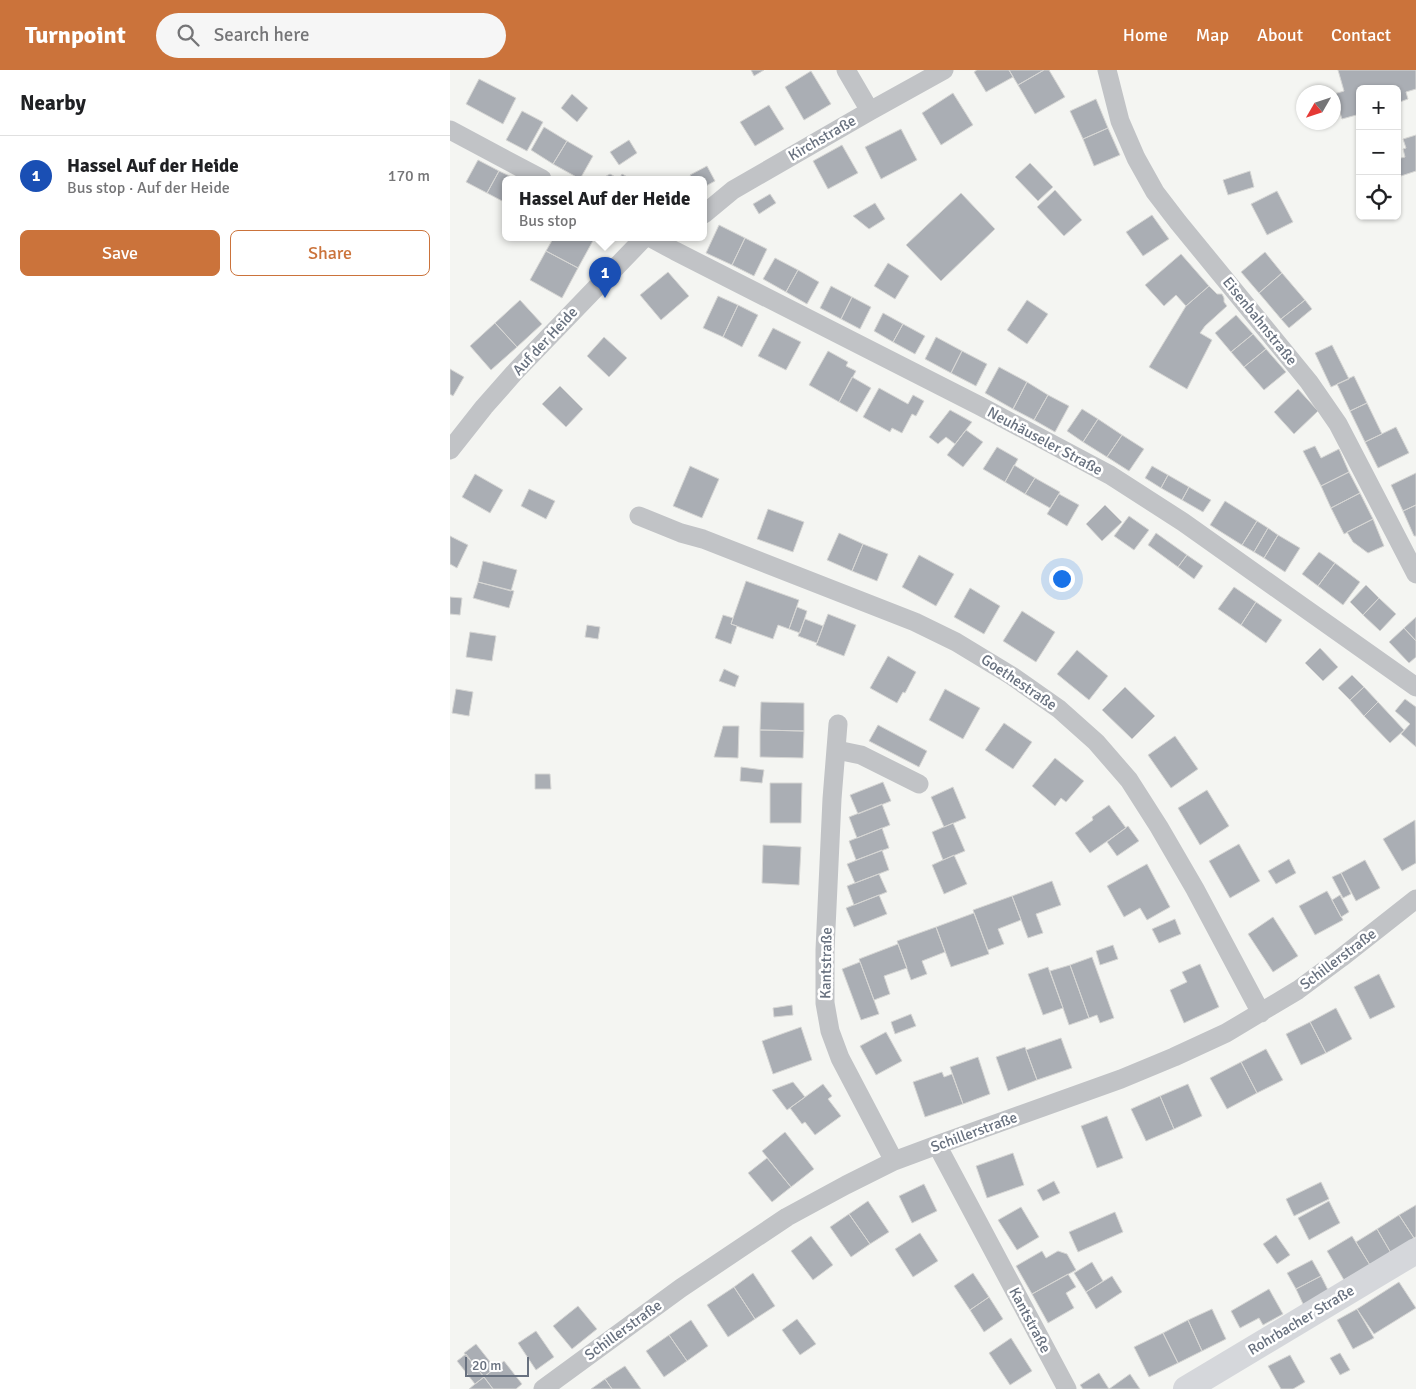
<!DOCTYPE html>
<html lang="en">
<head>
<meta charset="utf-8">
<style>
	body { margin:0; font-family:Signika,sans-serif; background:#f6f6f6; color:#202124 }
	.controls { position:absolute; right:15px; top:15px; display:grid; overflow:hidden; border-radius:8px; box-shadow:0 1px 4px #0004 }
	.controls button { width:45px; height:45px; display:grid; place-items:center; padding:0; border:0; border-bottom:1px solid #e0e0e0; background:#fff; color:#202124; font:25px sans-serif }
	.compass { position:absolute; left:846px; top:15px; width:45px; height:45px; border-radius:50%; background:#fff; box-shadow:0 1px 4px #0004; rotate:231deg }
	.scale { position:absolute; left:15px; bottom:12px; width:64px; box-sizing:border-box; padding-left:5px; border:2px solid #68717f; border-top:0; font-size:14px; line-height:18px; white-space:nowrap; color:#68717f; -webkit-text-stroke:4px #fff; paint-order:stroke }
	.you { position:absolute; left:611px; top:508px; width:18px; height:18px; margin:-12px; border:4px solid #fff; border-radius:50%; background:#1a73e8; box-shadow:0 0 0 8px #1a73e833 }
	.badge { display:grid; place-items:center; width:32px; height:32px; border-radius:50%; background:#cb733b; color:#fff; font-size:16px; font-weight:700 }
	.pin { position:absolute; translate:-50% -41px; filter:drop-shadow(0 1px 2px #0008) }
	.pin::after { content:''; position:absolute; top:26px; width:18px; height:15px; background:inherit; clip-path:polygon(0 0,100% 0,50% 100%) }
	.popup { position:absolute; left:52px; top:106px; width:205px; height:65px; box-sizing:border-box; display:grid; place-content:center; border-radius:8px; background:#fff; filter:drop-shadow(0 1px 4px #0005); font-size:16px; white-space:nowrap; color:#757577 }
	.popup b { font-size:19px; color:#202124 }
	.popup::after { content:''; position:absolute; left:50%; top:100%; margin-left:-10px; border:10px solid transparent; border-top-color:#fff }
	.list { margin:0; padding:0; list-style:none }
	h2 { display:flex; justify-content:space-between; align-items:center; height:65px; margin:0; padding:0 20px; font-size:21px }
	h2 small { font-size:16px; font-weight:400; color:#757577 }
	.list li { display:grid; grid-template-columns:32px 1fr auto; gap:15px; align-items:center; box-sizing:border-box; height:80px; padding:0 20px; border-top:1px solid #e0e0e0 }
	.list b { display:block; font-size:19px; white-space:nowrap }
	.list p { margin:0; font-size:16px; white-space:nowrap; color:#757577 }
	.list em { font-size:16px; font-style:normal; color:#757577 }
	.actions { display:flex; gap:10px; padding:15px 20px }
	.actions a { flex:1; padding:11px 0; border:1px solid #cb733b; border-radius:8px; text-align:center; font-size:18px; color:#cb733b }
	.actions .main { background:#cb733b; color:#fff }
	.icon { flex:none; width:28px; height:28px; fill:none; stroke:currentColor; stroke-width:2; stroke-linecap:round; stroke-linejoin:round }
	.map { position:relative; flex:none; width:966px; height:1319px; overflow:hidden }
	header { display:flex; align-items:center; gap:30px; box-sizing:border-box; height:70px; padding:0 25px; background:#cb733b; color:#fff }
	header strong { font-size:24px }
	nav { display:flex; gap:28px; margin-inline-start:auto; font-size:18px }
	.search { width:350px; height:45px; background:#f6f6f6; display:flex; align-items:center; gap:12px; box-sizing:border-box; padding:0 18px; border-radius:28px; color:#757577; font-size:19px }
	main { display:flex }
	aside { flex:1; background:#fff }
	.map>svg:first-child { display:block }
	.building { fill:#aaaeb4; stroke:#d6d6d4 }
	.lines { fill:none; stroke-linecap:round; stroke-linejoin:round }
	.street { stroke:#c1c3c6; stroke-width:19 }
	.secondary { stroke:#d5d7db; stroke-width:26 }
	.labels { text-anchor:middle; stroke-width:5; stroke-linejoin:round; paint-order:stroke }
	.street-label { font-size:15px; fill:#68717f; stroke:#fff }
</style>
</head>
<body>
<header>
<strong>Turnpoint</strong>
<div class="search"><svg class="icon" aria-label="search" viewBox="0 0 24 24"><circle cx="10" cy="10" r="6"/><path d="M15 15l6 6"/></svg>Search here</div>
<nav><a>Home</a><a>Map</a><a>About</a><a>Contact</a></nav>
</header>
<main>
<aside>
<h2>Nearby<small></small></h2>
<ul class="list">
<li><span class="badge" style="background:#1a4fb4">1</span><div><b>Hassel Auf der Heide</b><p>Bus stop · Auf der Heide</p></div><em>170 m</em></li>
</ul>
<div class="actions"><a class="main">Save</a><a>Share</a></div>
</aside>
<div class="map">
<svg width="966" height="1319" viewBox="0 0 966 1319">
	<rect width="100%" height="100%" fill="#f4f5f2"/>
	<path class="building" d="M301,0H314L304,6Z
		M527,0H559L563,7L536,22L524,2Z
		M559,0H594L568,15Z
		M594,0H599L615,27L585,44L568,15Z
		M888,0H966V19L956,22L958,29L947,33V19H910V44L892,49L884,24L894,21Z
		M361,1L381,34L354,50L335,17Z
		M29,9L66,28L53,54L16,34Z
		M503,23L523,55L491,75L472,43Z
		M122,24L138,38L127,52L111,38Z
		M646,29L658,58L633,69L620,41Z
		M319,35L334,59L305,76L290,52Z
		M72,41L93,52L77,81L56,70Z
		M94,57L117,71L103,94L81,80Z
		M658,58L670,85L644,96L633,69Z
		M451,59L467,90L431,109L415,77Z
		M966,65V101L951,106L947,97V89L955,87L953,79L956,78L953,69Z
		M179,70L187,83L169,95L160,82Z
		M117,71L143,86L130,109L103,94Z
		M392,75L408,103L378,119L363,91Z
		M28,90L49,101L37,123L16,112Z
		M580,93L603,117L588,131L565,107Z
		M257,96L265,111L254,117V109H243L240,105Z
		M49,101L66,109H56V133L37,123Z
		M800,101L804,117L778,125L773,110Z
		M160,104L169,109H151Z
		M172,104L181,109H169Z
		M605,120L632,150L614,166L587,137Z
		M827,121L843,152L817,165L801,134Z
		M511,123L545,159L491,211L456,175Z
		M320,124L326,133L309,144L303,134Z
		M425,133L435,149L419,159L403,146Z
		M702,145L719,169L693,186L676,162Z
		M269,155L295,168L282,195L256,183Z
		M104,167H145L128,198L96,181Z
		M295,168L317,179L304,206L282,195Z
		M96,181L128,198L112,228L80,210Z
		M815,182L832,203L809,223L791,202Z
		M731,184L759,216L736,236L726,225L714,236L695,215Z
		M325,188L348,200L336,222L313,209Z
		M438,193L459,206L445,229L424,216Z
		M348,200L369,212L357,234L336,222Z
		M218,202L239,226L211,250L190,225Z
		M832,203L855,230L831,249L809,223Z
		M381,216L402,227L391,249L370,238Z
		M759,216L767,224H772L774,228V232L777,236L755,256L750,263L762,270L737,319L699,297L736,236Z
		M268,226L288,235L273,267L253,258Z
		M402,227L421,237L410,259L391,249Z
		M70,230L92,254L67,277L45,253Z
		M577,230L598,244L577,274L557,260Z
		M855,230L862,239L839,258L831,249Z
		M288,235L308,245L292,277L273,267Z
		M433,243L453,254L443,272L424,261Z
		M786,245L803,264L781,282L765,263Z
		M45,253L67,277L41,300L20,276Z
		M453,254L475,266L465,284L443,272Z
		M323,258L351,272L336,300L308,286Z
		M803,264L816,279L794,297L781,282Z
		M154,267L177,288L159,307L137,286Z
		M486,267L512,281L501,303L475,289Z
		M882,275L899,309L881,317L865,283Z
		M816,279L836,302L814,320L794,297Z
		M378,281L398,292L396,296L406,301L389,332L359,315Z
		M512,281L537,294L526,316L501,303Z
		M549,297L577,312L563,339L535,323Z
		M0,299L14,307L3,326L0,324Z
		M904,306L917,333L900,341L887,314Z
		M402,307L421,318L407,342L389,332Z
		M577,312L598,325L584,350L563,339Z
		M110,316L133,339L116,357L92,334Z
		M429,318L458,334L463,325L474,331L466,346L462,344L452,363L442,358L440,362L413,347Z
		M848,319L868,341L844,364L824,342Z
		M598,325L619,336L605,362L584,350Z
		M917,333L932,364L915,372L900,341Z
		M632,339L648,349L633,372L617,361Z
		M500,340L522,352L505,374L496,367L488,374L479,367Z
		M648,349L672,365L657,387L633,372Z
		M946,357L959,383L928,398L915,372Z
		M516,360L533,372L513,397L497,385Z
		M672,365L694,379L679,401L657,387Z
		M865,376L871,388L889,379L899,402L871,416L853,381Z
		M547,377L568,389L555,412L533,399Z
		M564,395L585,408L575,424L555,412Z
		M240,396L269,409L252,448L223,436Z
		M702,396L718,405L711,418L695,408Z
		M899,402L910,423L881,438L871,416Z
		M966,403V435L953,441L941,415Z
		M25,404L53,420L40,443L12,427Z
		M718,405L739,417L732,430L711,418Z
		M585,408L610,422L600,438L575,424Z
		M739,417L761,430L753,442L732,430Z
		M79,419L105,431L96,449L71,436Z
		M910,423L923,449L894,464L881,438Z
		M609,424L629,435L617,456L597,444Z
		M775,431L807,451L792,475L760,455Z
		M655,435L672,452L652,471L636,454Z
		M966,435V466H964L953,441Z
		M318,439L354,452L343,482L307,469Z
		M679,446L699,460L684,480L664,466Z
		M923,449L934,476L918,483L903,472L897,462Z
		M807,451L818,458L804,482L792,475Z
		M818,458L828,465L814,488L804,482Z
		M389,463L413,474L402,501L377,490Z
		M706,463L737,485L728,497L698,475Z
		M828,465L850,478L835,502L814,488Z
		M0,466L18,475L7,498L0,494Z
		M413,474L438,484L427,511L402,501Z
		M869,482L885,493L868,516L852,504Z
		M469,485L504,504L486,536L452,517Z
		M737,485L753,496L744,509L728,497Z
		M33,491L67,500L61,521L28,512Z
		M885,493L910,512L893,535L868,516Z
		M296,511L349,530L339,559L328,555L323,569L281,554Z
		M28,512L64,521L59,538L23,528Z
		M916,515L929,528L913,545L900,532Z
		M784,517L806,532L791,555L768,539Z
		M520,518L550,536L534,564L504,547Z
		M0,527L12,528L10,545L0,544Z
		M929,528L946,544L930,561L913,545Z
		M806,532L832,550L816,573L791,555Z
		M347,537L357,541L350,563L339,559Z
		M572,541L605,562L586,592L553,571Z
		M378,544L406,555L394,586L366,575Z
		M273,545L283,548L281,554L287,556L281,574L265,568Z
		M966,547V571L954,558Z
		M355,549L373,556L367,573L348,566Z
		M137,555L150,557L148,569L135,567Z
		M954,558L966,571V587L959,593L939,572Z
		M20,562L46,566L42,591L16,587Z
		M870,578L888,597L873,611L855,593Z
		M627,580L658,606L639,630L607,604Z
		M438,586L466,602L455,623L453,622L447,633L420,618Z
		M274,599L289,606L285,617L269,611Z
		M902,605L914,617L900,630L888,618Z
		M675,617L705,646L682,669L652,640Z
		M914,617L928,632L914,646L900,630Z
		M6,619L23,622L19,646L2,643Z
		M495,619L530,638L513,669L479,650Z
		M955,629L966,637V677L951,664L960,654L945,641Z
		M311,632L354,633V661L310,660Z
		M928,632L954,660L940,673L914,646Z
		M554,653L582,672L563,699L535,680Z
		M428,655L477,681L469,697L419,671Z
		M273,656H289L288,688L264,687Z
		M310,660L354,661L353,688L310,687Z
		M725,666L748,699L721,718L698,685Z
		M605,688L634,711L616,732L611,728L605,736L582,716Z
		M291,697L314,700L312,713L290,711Z
		M85,704H100L101,719H85Z
		M433,712L441,731L408,744L400,725Z
		M320,713H352L351,753H320Z
		M503,717L516,748L494,757L481,727Z
		M757,720L779,756L750,775L728,738Z
		M432,734L440,755L407,768L399,747Z
		M659,735L676,758L640,783L625,763L643,750L642,747Z
		M965,750L966,793L952,801L933,769Z
		M503,753L515,781L493,790L482,762Z
		M678,756L689,771L667,786L657,772Z
		M432,758L439,778L406,790L399,771Z
		M789,774L810,811L780,828L759,791Z
		M313,775L351,777L349,815L312,813Z
		M432,780L439,800L405,813L397,794Z
		M504,785L517,814L494,824L482,795Z
		M839,789L846,803L826,814L818,801Z
		M915,790L930,818L906,831L891,803Z
		M697,794L720,837L697,850L690,838L674,847L657,816Z
		M891,803L901,824L893,828L882,807Z
		M429,804L437,822L404,835L397,816Z
		M602,811L611,835L586,844L593,863L578,868L562,826Z
		M877,821L893,850L865,865L849,836Z
		M429,825L437,844L404,857L396,838Z
		M890,825L899,842L891,847L882,830Z
		M562,826L571,850L548,859L554,874L538,880L523,840Z
		M524,843L539,884L501,897L486,857Z
		M823,847L848,886L823,902L798,864Z
		M725,849L731,864L709,873L702,859Z
		M486,857L495,882L472,891L477,904L461,910L447,871Z
		M448,874L457,898L434,906L440,924L424,930L409,889Z
		M663,875L668,889L650,895L646,881Z
		M642,887L664,948L650,953L647,945L639,948L620,895Z
		M410,892L429,944L411,950L392,899Z
		M750,894L769,937L734,953L720,920L737,912L732,902Z
		M620,895L639,948L619,955L600,901Z
		M598,897L613,938L593,945L578,904Z
		M929,904L945,937L920,949L904,917Z
		M342,935L343,945L324,947L323,938Z
		M886,938L902,969L876,983L860,952Z
		M461,944L466,956L445,964L441,952Z
		M860,952L876,983L851,995L836,964Z
		M351,957L362,990L323,1004L312,971Z
		M436,962L452,991L426,1005L410,976Z
		M611,968L622,998L587,1010L576,980Z
		M575,977L587,1010L558,1021L546,987Z
		M816,979L833,1010L807,1023L791,992Z
		M528,987L540,1024L513,1034L500,997Z
		M791,992L807,1023L777,1039L760,1008Z
		M492,1002L494,1007L502,1004L513,1034L475,1047L463,1012Z
		M343,1012L355,1027L337,1040L322,1020Z
		M373,1014L382,1026L378,1029L391,1046L365,1065L355,1052L352,1054L340,1038Z
		M738,1014L752,1046L724,1059L710,1026Z
		M710,1026L724,1059L696,1071L681,1039Z
		M657,1046L673,1088L647,1098L631,1056Z
		M335,1062L364,1099L341,1117L312,1081Z
		M563,1083L574,1115L537,1128L526,1096Z
		M317,1088L341,1117L322,1132L298,1103Z
		M604,1111L610,1123L593,1131L587,1120Z
		M871,1112L879,1129L844,1146L836,1129Z
		M474,1114L487,1141L462,1153L449,1126Z
		M418,1131L439,1162L420,1174L399,1144Z
		M879,1131L890,1153L859,1170L848,1148Z
		M966,1135V1167L964,1168L949,1145Z
		M571,1137L589,1167L567,1180L548,1150Z
		M665,1142L673,1162L628,1182L619,1162Z
		M399,1144L420,1174L401,1187L380,1157Z
		M949,1145L964,1168L941,1183L927,1159Z
		M927,1159L941,1183L920,1195L906,1172Z
		M470,1163L488,1191L463,1207L445,1179Z
		M826,1165L840,1185L827,1194L813,1174Z
		M361,1166L383,1195L363,1210L341,1181Z
		M902,1166L920,1195L894,1210L877,1181Z
		M592,1181L596,1188L608,1181L617,1184L626,1200L582,1224L566,1196Z
		M862,1190L871,1206L846,1219L837,1203Z
		M642,1192L653,1211L636,1222L624,1203Z
		M303,1203L325,1236L305,1249L284,1217Z
		M523,1203L539,1227L520,1240L504,1216Z
		M618,1204L626,1217L616,1223L624,1238L598,1253L582,1224Z
		M662,1206L672,1222L646,1239L636,1222Z
		M871,1206L879,1222L854,1236L846,1219Z
		M949,1212L966,1238L924,1264L907,1239Z
		M284,1217L305,1249L278,1267L257,1235Z
		M819,1219L833,1244L813,1255L809,1248L790,1258L781,1241Z
		M539,1227L553,1249L534,1262L520,1240Z
		M128,1236L147,1259L122,1279L103,1256Z
		M762,1239L776,1269L752,1281L738,1250Z
		M907,1239L924,1268L903,1279L887,1250Z
		M347,1249L366,1274L350,1285L332,1260Z
		M241,1250L258,1276L237,1291L219,1265Z
		M738,1250L752,1281L728,1293L713,1263Z
		M86,1261L104,1287L86,1300L68,1273Z
		M713,1263L728,1293L699,1307L684,1277Z
		M219,1265L237,1291L214,1307L196,1281Z
		M561,1268L582,1301L560,1315L539,1283Z
		M26,1274L45,1298L34,1307L14,1283Z
		M890,1283L900,1300L890,1305L880,1288Z
		M16,1284L34,1307L25,1314L7,1291Z
		M840,1285L855,1312L843,1319H831L818,1296Z
		M54,1291L72,1314L66,1319H43L34,1307Z
		M175,1296L191,1319H162L155,1309Z
		M649,1303L659,1319H633L630,1315Z
		M680,1304L690,1319H659Z
		M34,1307L43,1319H19L25,1314Z
		M155,1309L162,1319H141Z"/>
	<g class="lines">
		<path class="street" d="M396,0L420,41
			M657,0L670,51L686,88L705,122L728,152L859,312L888,354L966,504
			M0,60L92,109
			M254,144L283,120L420,41L494,0
			M199,167L225,181L530,336L660,405L733,452L966,617
			M0,380L34,337L64,303L195,167
			M189,446L231,463L253,469L465,552L506,572L562,606L609,639L646,672L679,710L709,757L745,819L811,943
			M388,654L382,729L375,880V933L380,961L390,988L444,1091
			M387,680L411,685L469,714
			M487,1075L617,1319
			M93,1319L231,1218L337,1147L396,1115L444,1091L487,1075L671,1009L724,987L776,963L848,920L891,888L966,829"/>
		<path class="secondary" d="M736,1319L966,1181"/>
	</g>
	<g class="labels">
		<g class="street-label">
			<text transform="translate(372 68) rotate(-30)" y="5">Kirchstraße</text>
			<text transform="translate(810 251) rotate(51)" y="5">Eisenbahnstraße</text>
			<text transform="translate(95 271) rotate(-47)" y="5">Auf der Heide</text>
			<text transform="translate(595 371) rotate(28)" y="5">Neuhäuseler Straße</text>
			<text transform="translate(569 612) rotate(34)" y="5">Goethestraße</text>
			<text transform="translate(888 889) rotate(-37)" y="5">Schillerstraße</text>
			<text transform="translate(376 893) rotate(-89)" y="5">Kantstraße</text>
			<text transform="translate(524 1062) rotate(-20)" y="5">Schillerstraße</text>
			<text transform="translate(580 1250) rotate(62)" y="5">Kantstraße</text>
			<text transform="translate(851 1250) rotate(-31)" y="5">Rohrbacher Straße</text>
			<text transform="translate(173 1260) rotate(-36)" y="5">Schillerstraße</text>
		</g>
	</g>
</svg>
<div class="controls">
<button>+</button>
<button>−</button>
<button><svg class="icon" aria-label="locate" viewBox="0 0 24 24"><circle cx="12" cy="12" r="6"/><path d="M12 2v4M12 18v4M2 12h4M18 12h4"/></svg></button>
</div>
<svg class="compass" viewBox="-18 -18 36 36"><path d="M0-13l5 13h-10z" fill="#e53935"/><path d="M0 13l5-13h-10z" fill="#757577"/></svg>
<div class="scale">20 m</div>
<div class="you"></div>
<div class="pin badge" style="left:155px;top:228px;background:#1a4fb4">1</div>
<div class="popup"><b>Hassel Auf der Heide</b>Bus stop</div>
</div>
</main>
</body>
</html>
